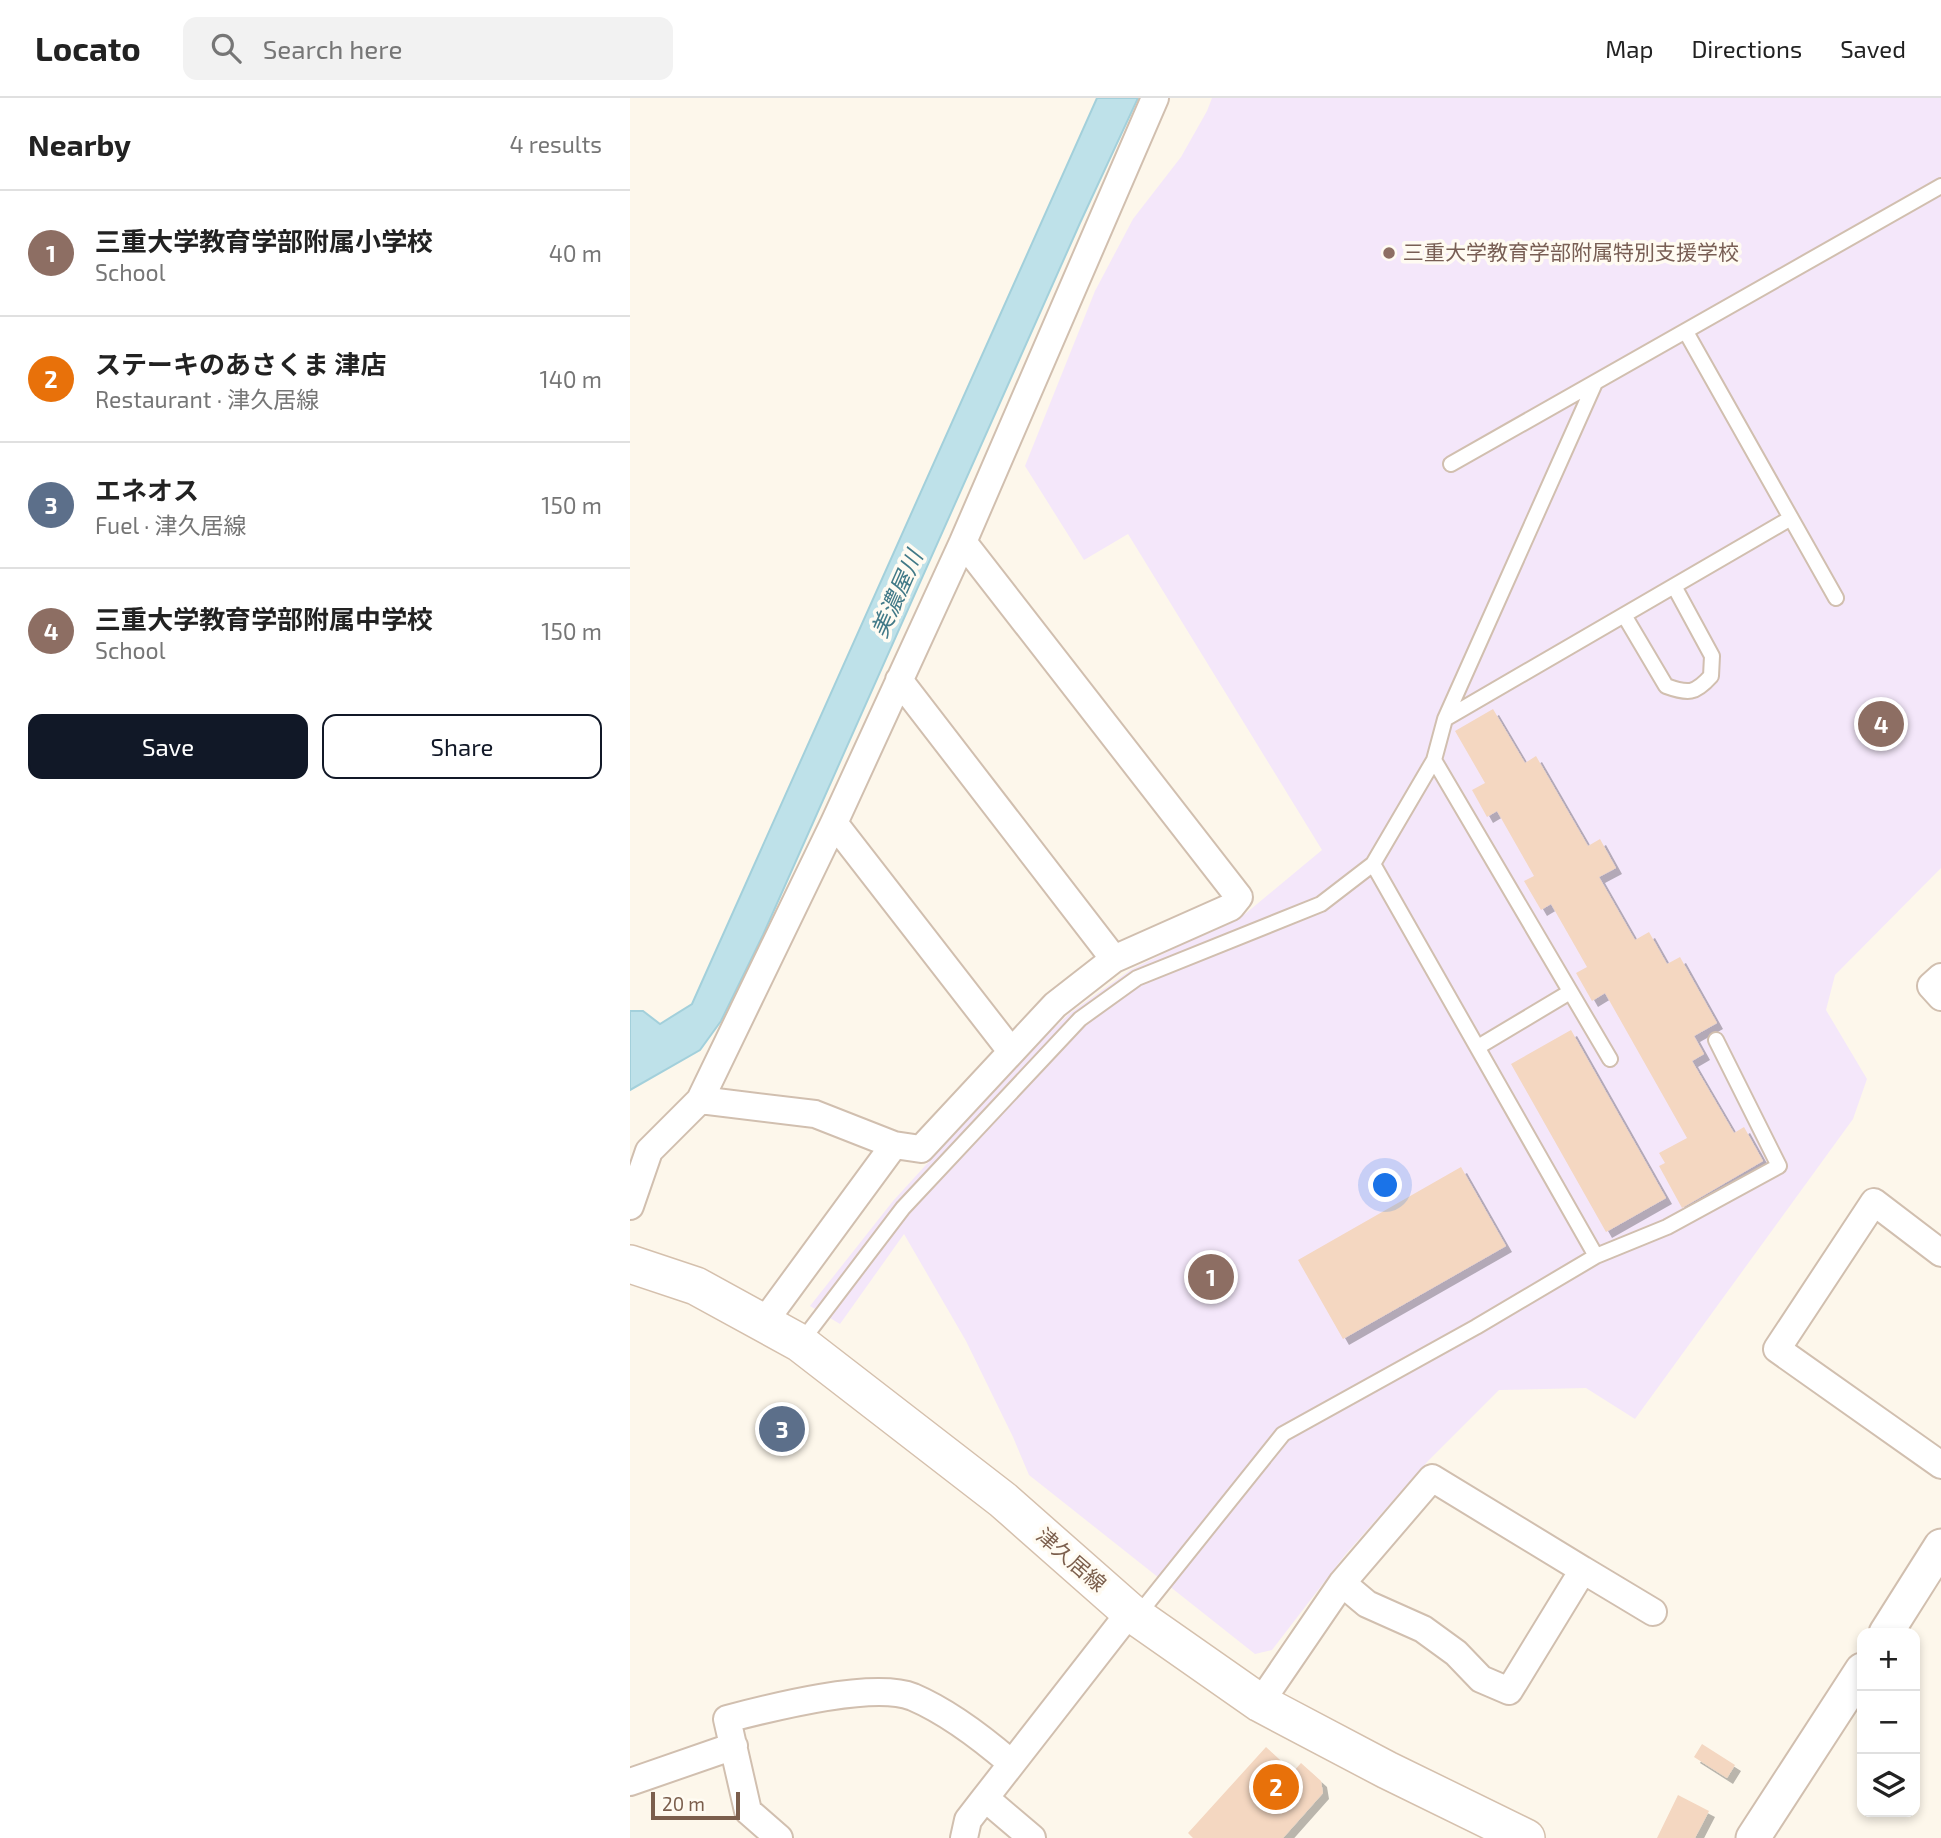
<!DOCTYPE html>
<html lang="en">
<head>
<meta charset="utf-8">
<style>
	body { margin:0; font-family:"Exo 2","Noto Sans JP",sans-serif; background:#f2f2f2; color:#222 }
	.controls { position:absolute; right:21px; bottom:21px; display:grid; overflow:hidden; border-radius:14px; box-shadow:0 4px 10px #0003 }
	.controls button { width:63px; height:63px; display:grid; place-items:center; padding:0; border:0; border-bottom:2px solid #e0e0e0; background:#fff; color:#222; font:35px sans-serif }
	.scale { position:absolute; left:21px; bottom:18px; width:89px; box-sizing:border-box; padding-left:7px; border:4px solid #7b5e4c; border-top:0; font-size:19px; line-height:24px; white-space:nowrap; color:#7b5e4c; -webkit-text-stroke:5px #fffbf2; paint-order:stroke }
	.you { position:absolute; left:756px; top:1088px; width:24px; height:24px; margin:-18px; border:5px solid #fff; border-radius:50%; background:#1a73e8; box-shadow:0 0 0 10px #1a73e833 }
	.badge { display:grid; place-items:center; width:46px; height:46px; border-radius:50%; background:#111827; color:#fff; font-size:23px; font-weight:700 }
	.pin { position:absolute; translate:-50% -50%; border:4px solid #fff; box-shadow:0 2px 7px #0006 }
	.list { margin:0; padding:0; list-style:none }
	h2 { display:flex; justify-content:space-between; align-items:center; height:91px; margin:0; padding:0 28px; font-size:30px }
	h2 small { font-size:23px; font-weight:400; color:#767676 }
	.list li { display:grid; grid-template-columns:46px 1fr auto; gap:21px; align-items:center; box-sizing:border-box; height:126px; padding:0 28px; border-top:2px solid #e0e0e0 }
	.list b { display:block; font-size:26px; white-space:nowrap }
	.list p { margin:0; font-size:23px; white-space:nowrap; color:#767676 }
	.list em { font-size:23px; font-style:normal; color:#767676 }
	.actions { display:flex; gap:14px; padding:21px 28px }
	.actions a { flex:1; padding:16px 0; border:2px solid #111827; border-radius:14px; text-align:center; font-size:24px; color:#111827 }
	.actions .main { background:#111827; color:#fff }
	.icon { flex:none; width:38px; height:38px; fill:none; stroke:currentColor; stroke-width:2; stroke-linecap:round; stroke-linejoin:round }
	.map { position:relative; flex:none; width:1311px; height:1740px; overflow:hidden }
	header { display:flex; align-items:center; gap:42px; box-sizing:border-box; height:98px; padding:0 35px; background:#fff; border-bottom:2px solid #e0e0e0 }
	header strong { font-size:33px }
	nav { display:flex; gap:38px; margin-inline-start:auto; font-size:24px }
	.search { width:490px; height:63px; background:#f2f2f2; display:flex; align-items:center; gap:18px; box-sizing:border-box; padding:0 24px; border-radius:14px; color:#767676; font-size:26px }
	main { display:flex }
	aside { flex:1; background:#fff }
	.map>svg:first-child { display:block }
	.education { fill:#f4e7fa }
	.water { fill:#bee1e9; stroke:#a3d0db; stroke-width:2 }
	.building { fill:#f4d7c1; filter:url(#shadow) }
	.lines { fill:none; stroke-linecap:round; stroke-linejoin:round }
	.service-casing { stroke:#d1bfaf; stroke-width:18 }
	.minor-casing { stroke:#d1bfaf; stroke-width:30 }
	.tertiary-casing { stroke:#d1bfaf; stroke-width:37 }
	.secondary-casing { stroke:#d5c0ad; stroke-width:40 }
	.service { stroke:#fff; stroke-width:14 }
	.minor { stroke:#fff; stroke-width:26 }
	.tertiary { stroke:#fff; stroke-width:33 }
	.secondary { stroke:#fff; stroke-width:37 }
	.education-dot { fill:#8d6e63; stroke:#fffbf2; stroke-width:2.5 }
	.labels { text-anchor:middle; stroke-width:7; stroke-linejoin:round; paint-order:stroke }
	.education-label { font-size:21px; fill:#785e54; stroke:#fffbf2; text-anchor:start }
	.street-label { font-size:21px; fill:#7b5e4c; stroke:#fffbf2 }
	.water-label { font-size:23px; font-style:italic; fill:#417987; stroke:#fffbf2 }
</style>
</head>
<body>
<header>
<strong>Locato</strong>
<div class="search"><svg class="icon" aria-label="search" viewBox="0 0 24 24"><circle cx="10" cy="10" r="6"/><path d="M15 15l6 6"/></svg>Search here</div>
<nav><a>Map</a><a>Directions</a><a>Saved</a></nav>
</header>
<main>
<aside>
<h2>Nearby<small>4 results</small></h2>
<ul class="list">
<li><span class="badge" style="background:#8d6e63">1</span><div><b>三重大学教育学部附属小学校</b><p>School</p></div><em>40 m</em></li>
<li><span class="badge" style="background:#e8710a">2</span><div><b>ステーキのあさくま 津店</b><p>Restaurant · 津久居線</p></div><em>140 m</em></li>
<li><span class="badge" style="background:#5c6f8a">3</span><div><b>エネオス</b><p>Fuel · 津久居線</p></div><em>150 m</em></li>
<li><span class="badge" style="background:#8d6e63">4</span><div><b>三重大学教育学部附属中学校</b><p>School</p></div><em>150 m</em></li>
</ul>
<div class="actions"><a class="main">Save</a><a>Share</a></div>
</aside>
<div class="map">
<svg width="1311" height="1740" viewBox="0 0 1311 1740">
	<defs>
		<filter id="shadow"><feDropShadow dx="6" dy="6" stdDeviation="0" flood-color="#0004"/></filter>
	</defs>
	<rect width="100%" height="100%" fill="#fdf7eb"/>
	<path class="education" d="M582,0H1311V770L1205,877L1196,912L1237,981L1223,1021L1005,1321L956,1290L869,1292L798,1363L715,1457L642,1552L625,1556L399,1377L383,1339L336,1243L274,1136L210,1226L180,1208L263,1103L400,953L440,915L502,871L615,816L692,752L498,436L454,462L395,368L465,193L503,121L551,59L577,13Z"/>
	<path class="water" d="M467,0H508L450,125L133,837L91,923L70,952L0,992V913H13L30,926L62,906Z"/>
	<path class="building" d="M863,611L895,665L906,658L958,748L970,741L986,770L969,779L1005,842L1019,834L1037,866L1050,859L1087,925L1064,938L1074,956L1062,963L1104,1035L1114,1029L1133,1063L1052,1110L1029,1068L1035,1065L1029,1055L1057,1040L975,895L962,903L946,875L957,869L921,806L911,812L894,783L904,778L867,713L857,719L842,692L855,685L825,633Z
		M941,932L1036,1100L976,1134L881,966Z
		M831,1069L876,1148L713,1241L668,1162Z
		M1072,1646L1105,1667L1097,1680L1064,1659Z
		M636,1649L663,1674L671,1665L691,1683L693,1695L653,1740H563L558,1735Z
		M1048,1697L1079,1713L1065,1740H1027Z"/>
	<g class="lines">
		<defs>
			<path id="service" d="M1056,234L1206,500
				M821,366L1311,88
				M994,517L1036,588C1058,596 1065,596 1081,578L1082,558L1044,488
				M815,621L1161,420
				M804,662L980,961
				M743,766L966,1158
				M848,949L940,894
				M171,1244L273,1110L450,921L507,880L691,806L743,766L804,662L815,621L965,285
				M508,1517L653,1336L846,1229L966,1158L1037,1129L1149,1068L1086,942"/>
			<path id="minor" d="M269,582L484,861
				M204,725L381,953
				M1311,879L1301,888L1311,899
				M70,1002L185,1016L264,1047
				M0,1108L19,1053L70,1002L204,725L333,444L525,0
				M1311,1155L1244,1104L1147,1251L1311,1367
				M134,1224L264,1047L291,1051L425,907L484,861L601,809L609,799L333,444
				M953,1472L1023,1514
				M630,1605L712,1485L802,1380L953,1472L879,1593L851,1581L826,1555L793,1531L737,1506L712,1485
				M0,1684L104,1648
				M149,1740L118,1713L97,1621C139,1610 243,1583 283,1599C318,1614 352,1640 381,1665
				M334,1740L338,1722L355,1700
				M402,1740L355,1700L500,1514"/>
			<path id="tertiary" d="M1256,1535L1311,1448
				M1123,1740L1232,1572"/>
			<path id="secondary" d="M0,1166L66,1188L170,1245L373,1402L500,1514L630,1605L757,1672L896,1740"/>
		</defs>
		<use href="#service" class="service-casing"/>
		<use href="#minor" class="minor-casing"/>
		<use href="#tertiary" class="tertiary-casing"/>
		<use href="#secondary" class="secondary-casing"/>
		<use href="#service" class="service"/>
		<use href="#minor" class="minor"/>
		<use href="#tertiary" class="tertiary"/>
		<use href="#secondary" class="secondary"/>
	</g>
	<circle class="education-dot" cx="759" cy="155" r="7"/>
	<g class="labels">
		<g class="education-label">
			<text x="773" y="162">三重大学教育学部附属特別支援学校</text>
		</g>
		<g class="street-label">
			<text transform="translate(441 1462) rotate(41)" y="7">津久居線</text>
		</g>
		<g class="water-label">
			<text transform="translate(267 496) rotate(-66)" y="8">美濃屋川</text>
		</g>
	</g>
</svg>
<div class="controls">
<button>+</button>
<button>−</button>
<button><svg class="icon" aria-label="layers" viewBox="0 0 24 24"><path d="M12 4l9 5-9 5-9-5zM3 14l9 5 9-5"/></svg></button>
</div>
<div class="scale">20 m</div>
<div class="you"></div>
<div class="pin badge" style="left:581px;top:1179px;background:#8d6e63">1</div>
<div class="pin badge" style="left:646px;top:1689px;background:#e8710a">2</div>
<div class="pin badge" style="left:152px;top:1331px;background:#5c6f8a">3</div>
<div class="pin badge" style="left:1251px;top:626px;background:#8d6e63">4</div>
</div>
</main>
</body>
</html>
